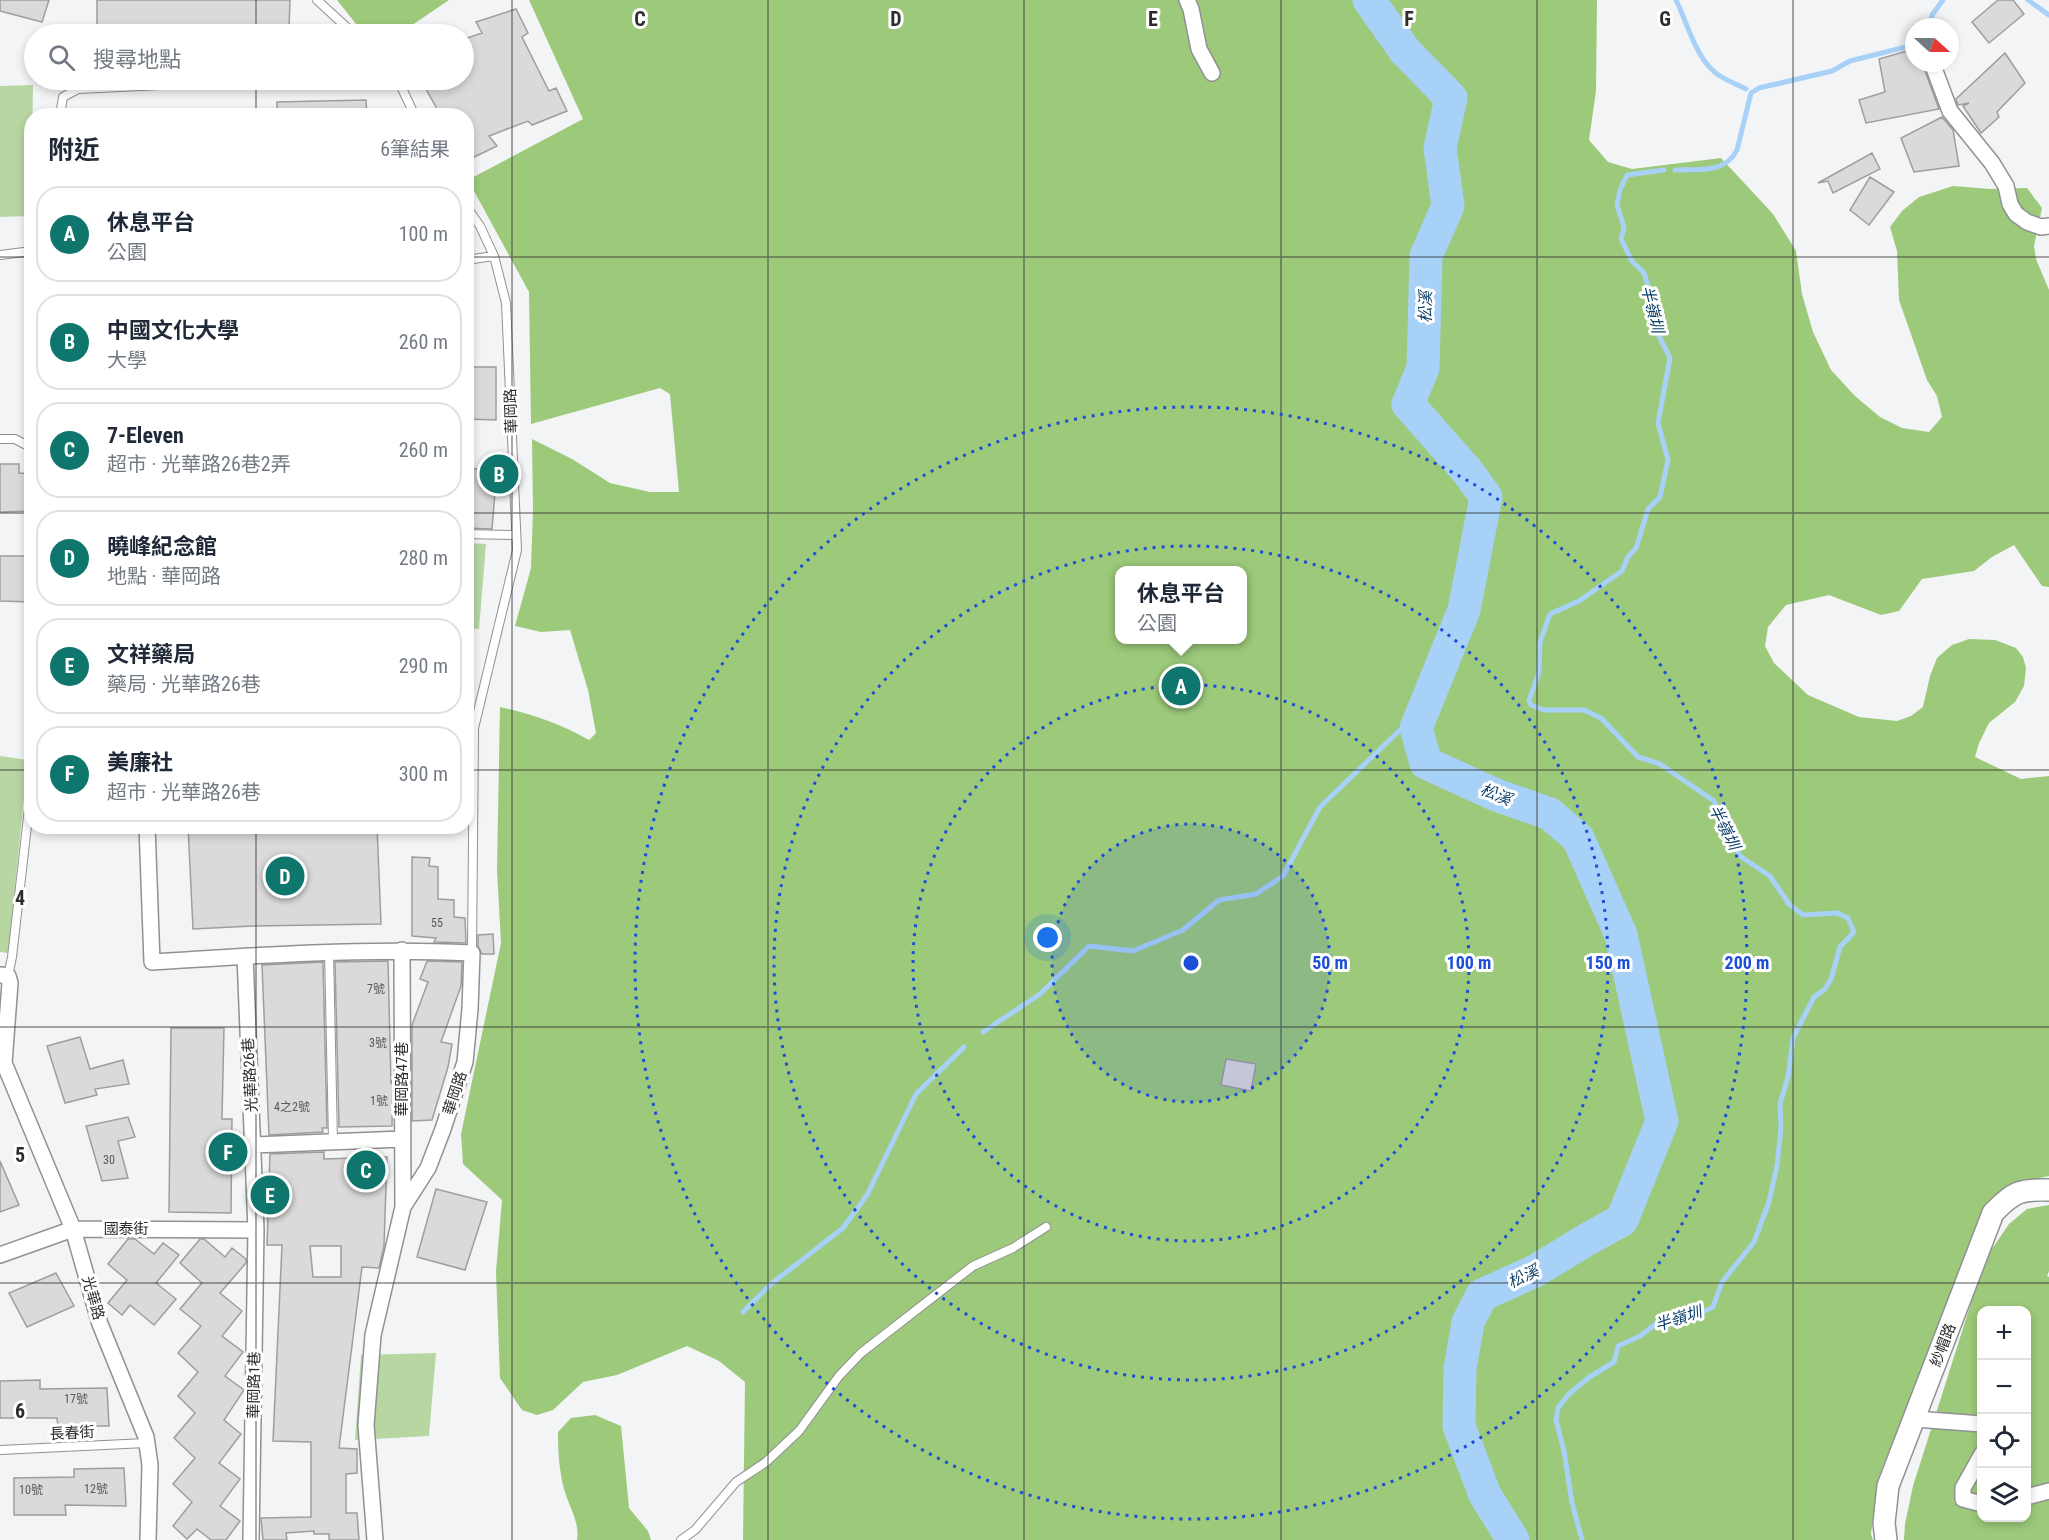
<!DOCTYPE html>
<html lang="zh-TW">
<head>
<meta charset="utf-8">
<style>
	body { margin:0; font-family:"Roboto Condensed","Noto Sans TC",sans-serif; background:#f6f6f7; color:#1f2937 }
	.controls { position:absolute; right:18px; bottom:18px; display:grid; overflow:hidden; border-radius:12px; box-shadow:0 3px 9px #0003 }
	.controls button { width:54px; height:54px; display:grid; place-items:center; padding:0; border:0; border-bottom:2px solid #e0e1e3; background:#fff; color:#1f2937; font:30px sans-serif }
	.compass { position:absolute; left:1905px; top:18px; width:54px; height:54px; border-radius:50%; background:#fff; box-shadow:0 3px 9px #0003; rotate:111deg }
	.you { position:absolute; left:1048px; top:938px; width:21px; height:21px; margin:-15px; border:4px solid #fff; border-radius:50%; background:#1a73e8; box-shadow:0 0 0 9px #1a73e833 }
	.badge { display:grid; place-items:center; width:39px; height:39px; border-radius:50%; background:#0f766e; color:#fff; font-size:20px; font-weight:700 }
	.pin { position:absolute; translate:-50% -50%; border:3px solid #fff; box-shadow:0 2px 6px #0006 }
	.popup { position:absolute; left:1115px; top:566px; width:132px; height:78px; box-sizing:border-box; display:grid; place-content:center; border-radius:12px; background:#fff; filter:drop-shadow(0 2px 4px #0005); font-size:20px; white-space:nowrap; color:#747a83 }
	.popup b { font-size:22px; color:#1f2937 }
	.popup::after { content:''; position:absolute; left:50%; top:100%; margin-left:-12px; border:12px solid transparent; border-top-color:#fff }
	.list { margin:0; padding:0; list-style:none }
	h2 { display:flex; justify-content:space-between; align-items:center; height:78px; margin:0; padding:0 24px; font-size:26px }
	h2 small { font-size:20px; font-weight:400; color:#747a83 }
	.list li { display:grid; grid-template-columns:39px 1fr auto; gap:18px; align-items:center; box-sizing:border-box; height:96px; margin:0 12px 12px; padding:0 12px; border:2px solid #e0e1e3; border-radius:24px }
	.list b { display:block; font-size:22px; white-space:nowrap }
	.list p { margin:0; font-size:20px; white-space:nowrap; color:#747a83 }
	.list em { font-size:20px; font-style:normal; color:#747a83 }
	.icon { flex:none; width:33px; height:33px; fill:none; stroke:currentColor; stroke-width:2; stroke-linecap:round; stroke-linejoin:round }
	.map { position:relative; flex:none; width:2049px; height:1540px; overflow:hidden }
	.search { position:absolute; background:#fff; box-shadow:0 3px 9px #0003; left:24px; top:24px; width:450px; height:66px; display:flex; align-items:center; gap:15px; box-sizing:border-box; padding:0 21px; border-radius:33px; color:#747a83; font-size:22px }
	.panel { position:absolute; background:#fff; box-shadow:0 3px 9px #0003; left:24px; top:108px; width:450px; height:726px; border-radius:24px }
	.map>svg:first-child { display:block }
	.green { fill:#b7d6a2 }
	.forest { fill:#9cc97a; fill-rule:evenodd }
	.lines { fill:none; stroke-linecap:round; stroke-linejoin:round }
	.stream { stroke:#a8d1f8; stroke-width:5 }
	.river { stroke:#a8d1f8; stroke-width:33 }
	.building { fill:#dbd9da; stroke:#9f9d9e; stroke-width:1.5; fill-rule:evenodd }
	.lane-casing { stroke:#909192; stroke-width:10 }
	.street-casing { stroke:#909192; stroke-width:18 }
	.secondary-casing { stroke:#909192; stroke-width:24 }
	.lane { stroke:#fff; stroke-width:8 }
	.street { stroke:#fff; stroke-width:15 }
	.secondary { stroke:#fff; stroke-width:21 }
	.grid { fill:none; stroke:#2d2d2e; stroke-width:1.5; stroke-opacity:0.55 }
	.ring { fill:none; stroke:#1d4ed8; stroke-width:3; stroke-dasharray:3 6 }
	.labels { text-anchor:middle; stroke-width:6; stroke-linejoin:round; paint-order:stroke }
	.number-label { font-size:12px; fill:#585859 }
	.street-label { font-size:15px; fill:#2d2d2e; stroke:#fff }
	.water-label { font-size:16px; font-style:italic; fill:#0d416a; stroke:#fff }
	.grid-label { font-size:20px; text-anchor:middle; font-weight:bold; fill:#2d2d2e; stroke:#fff; stroke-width:6; stroke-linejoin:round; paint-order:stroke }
	.centre { fill:#1d4ed8; stroke:#fff; stroke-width:3 }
	.ring-label { font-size:18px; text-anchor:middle; font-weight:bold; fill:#1d4ed8; stroke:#fff; stroke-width:6; stroke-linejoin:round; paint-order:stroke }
</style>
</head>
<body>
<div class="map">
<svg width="2049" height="1540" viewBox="0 0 2049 1540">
	<rect width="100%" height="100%" fill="#f3f4f6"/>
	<path class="green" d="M33,85L31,216L0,217V86Z
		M466,543L486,544L479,629L467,628Z
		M467,631L474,632L468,702H466Z
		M0,756L28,760L8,953L0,952Z
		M436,1353L429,1436L355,1440L361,1355Z"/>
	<path class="forest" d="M337,0H449L399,34H364Z
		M529,0H1597L1596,91L1589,140L1608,162L1632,169L1721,158L1773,214L1796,251L1802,294L1813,332L1831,370L1855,396L1880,417L1902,428L1929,432L1942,417L1937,396L1927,380L1899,300L1897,251L1890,227L1902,211L1919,197L1953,186L1990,189L2027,188L2042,208L2034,246L2036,259L2049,290V587L2042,586L2014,545L1992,557L1974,571L1922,579L1899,611L1881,615L1829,595L1786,605L1768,627L1765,646L1774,663L1808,695L1859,717L1897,721L1911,716L1923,707L1930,676L1937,658L1952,645L1969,639L1995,640L2016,648L2023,657L2026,668L2024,686L2015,702L1989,723L1979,743L1975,757L2021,779L2049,776V1176L2008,1185L1986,1204L1878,1479L1871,1534L1873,1540H743L745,1382L719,1361L687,1346L617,1375L583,1382L553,1410L537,1415L522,1410L500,1378L496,1272L502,1200L463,1164L461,1134L501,943L497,870L500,707C532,714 561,724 589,740L596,733L588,690L570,630L541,632L515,626L531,568L533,509L532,439L572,459L610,483L650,492H679L670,394L660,388L531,424L529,292L468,180L583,119ZM1120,570H1242V640H1120Z
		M2049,1205V1271L2047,1276L2049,1277V1540H1904L1905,1524L1913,1486L1985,1259L2009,1224L2027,1209ZM1982,1310H2026V1518H1982Z
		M595,1415L621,1426L629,1508L648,1531L651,1540H577C580,1522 569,1507 564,1489C559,1469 558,1452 558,1432L571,1418Z"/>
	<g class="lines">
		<path class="stream" d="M1676,0C1688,24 1696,61 1720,76C1728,81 1738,85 1746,89
			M2028,0L2049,15
			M1931,27L1932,15L1943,0
			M1675,170C1698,169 1725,174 1737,150L1751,93L1759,88L1832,71L1850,61L1914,45
			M983,1032L1040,994L1089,946L1133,951L1183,930L1219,900L1256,894L1283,876L1320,807L1400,730L1416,728
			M743,1312L771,1284L843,1228L867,1195L916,1094L964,1047
			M1582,1540L1572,1503L1564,1451L1556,1420L1558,1408L1568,1395L1588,1378L1614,1362L1618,1346L1640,1336L1657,1323L1671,1318L1698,1314L1713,1307L1722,1282L1754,1242L1769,1202L1777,1166L1781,1128L1780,1104L1788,1077L1793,1038L1814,997L1825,989L1831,979L1840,947L1854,932L1848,918L1837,913L1803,915L1789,904L1770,876L1740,856L1714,801L1660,764L1638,757L1601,718L1584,710H1544L1531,705L1529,701L1539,672L1540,642L1550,614L1579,601L1622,571L1628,557L1636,548L1648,509L1660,497L1668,460L1658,423L1670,358L1658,334L1650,292L1644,273L1632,261L1621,239L1624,227L1617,205L1620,190L1627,175L1664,170"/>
		<path class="river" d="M1369,0L1405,51L1451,98L1440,148L1448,206L1426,256L1423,368L1408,404L1468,472L1486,497L1464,610L1416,728L1426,763L1496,795L1550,814L1578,838L1621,935L1662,1121L1622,1220L1586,1240L1535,1271L1482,1295L1468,1322L1460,1369L1459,1426L1485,1495L1513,1540"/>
	</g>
	<path class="building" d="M0,0H49L42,22L0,11Z
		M97,0H290L289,28L97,32Z
		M1998,0H2013L2024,14L1989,43L1972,22Z
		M516,9L528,33L522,37L549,91L556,88L567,111L532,125L528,121L489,136L497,146L466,161V116H441L421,80H464V39L482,33L476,22Z
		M1914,49V63H1922L1939,109L1866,123L1859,100L1885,92L1879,59Z
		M2005,53L2025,83L1997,112L1999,117L1981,133L1963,106L1969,103L1958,105L1956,99Z
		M366,100L367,116H277V102Z
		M1942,117L1953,130L1959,166L1914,172L1901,138Z
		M1872,153L1880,169L1833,193L1828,181L1818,183Z
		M1870,177L1894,192L1869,225L1850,210Z
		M466,367H496V420L466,419Z
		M0,464H19V473L32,474V511L0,512Z
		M466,469H497L492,529L466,528Z
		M0,556H32V602L0,601Z
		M188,826H377L381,924L253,926L193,929Z
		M412,857L430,858L429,866L438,867V899L454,900V917L465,918L466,943L434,942L436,938L412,936Z
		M493,934L494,954H482L478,946V935Z
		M388,961L391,1084L393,1079L392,1126L339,1127L335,962Z
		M427,961L462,962L461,986L441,1042L452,1044L448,1067L432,1120L412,1121V1025L428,982L420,979Z
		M323,962L327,1128H322L323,1132L269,1135L262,965Z
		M171,1028H224L222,1119H232L231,1213L169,1212Z
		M80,1037L90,1069L123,1060L129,1084L95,1089L97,1095L65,1103L47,1046Z
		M1226,1059L1256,1064L1251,1091L1221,1085Z
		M128,1117L135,1137L118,1141L128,1178L102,1181L86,1126Z
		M324,1152V1159L387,1157L384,1246L379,1268L362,1267L339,1448L357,1449V1473L346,1474V1513H357L359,1540H329V1534H314V1531L286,1533L287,1540H263L261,1518L311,1517V1442L273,1441L282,1245H267L270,1154ZM310,1246H341V1277H313Z
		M0,1161L19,1205L0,1212Z
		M436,1189L487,1202L465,1270L417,1257Z
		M128,1239H135L154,1254L163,1243L179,1255L156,1283L176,1299L154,1325L130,1305L122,1315L108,1303L127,1280L108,1264Z
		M200,1239H204L225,1257L232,1248L246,1259V1263L220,1293L242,1311L222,1336L243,1352L225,1376L244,1390L224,1420L241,1434L219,1463L240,1479L220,1506L240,1521L226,1540H211L197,1529L187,1539L173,1526L192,1502L173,1484L195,1458L174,1438L195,1413L178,1396L198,1372L178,1353L201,1326L180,1309L202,1283L180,1263Z
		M56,1273L74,1306L27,1327L9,1293Z
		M40,1380V1389L107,1388L109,1426H58L57,1418H0V1381Z
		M124,1468L126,1506L65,1505L66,1515H14V1478L74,1477V1469Z"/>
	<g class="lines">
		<defs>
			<path id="lane" d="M317,0L354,34
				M398,80L415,116
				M60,116L63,97L78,89L265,80
				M466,206L480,226L494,256L506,303L517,550L474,728L472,953
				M0,255L32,251
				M466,260L494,256
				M0,439H15L32,448
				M466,534L516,535
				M329,951L333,1141
				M8,976L12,957L32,782
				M0,1450L146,1443
				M681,1540L695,1530L736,1482L766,1462L799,1431L839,1376L861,1353L973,1266L1013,1248L1046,1227"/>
			<path id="street" d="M1187,0L1191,9L1199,49L1212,73
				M1932,63L1950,111L1992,163L2006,186L2010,204L2016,214L2027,222L2041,227L2049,226
				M147,826L152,962C259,955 365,948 472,953L470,1009L465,1062L443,1129L428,1168L403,1207L373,1335L366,1425L375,1540
				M402,950L403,1207
				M245,956L256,1230L251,1540
				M0,975L8,976L10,983L4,1063L73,1229L100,1324L146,1437L150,1465L148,1540
				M254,1145L402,1139
				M0,1255L73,1229L256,1230
				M1915,1419L1982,1424
				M1982,1454L1963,1488V1499L1982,1504
				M2026,1497L2049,1491"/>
			<path id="secondary" d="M1886,1540L1884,1523L1888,1486L1993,1213C2013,1192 2020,1189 2049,1190"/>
		</defs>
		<use href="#lane" class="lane-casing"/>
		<use href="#street" class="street-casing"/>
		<use href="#secondary" class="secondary-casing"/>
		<use href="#lane" class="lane"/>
		<use href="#street" class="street"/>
		<use href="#secondary" class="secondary"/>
	</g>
	<path class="grid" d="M256,0V34M512,0V1540M768,0V1540M1024,0V1540M1281,0V1540M1537,0V1540M1793,0V1540M256,80V116M0,257H32M466,257H2049M0,513H32M466,513H2049M0,770H32M466,770H2049M256,826V1540M0,1027H2049M0,1283H2049"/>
	<circle cx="1191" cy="963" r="139" fill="#1d4ed8" fill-opacity=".12"/>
	<g class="ring">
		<circle cx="1191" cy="963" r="139"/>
		<circle cx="1191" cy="963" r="278"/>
		<circle cx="1191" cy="963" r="417"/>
		<circle cx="1191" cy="963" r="556"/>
	</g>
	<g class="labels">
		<g class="number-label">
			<text x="437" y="927">55</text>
			<text x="376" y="993">7號</text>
			<text x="378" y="1047">3號</text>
			<text x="379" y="1105">1號</text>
			<text x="292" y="1111">4之2號</text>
			<text x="109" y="1164">30</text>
			<text x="76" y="1403">17號</text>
			<text x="96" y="1493">12號</text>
			<text x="31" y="1494">10號</text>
		</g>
		<g class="street-label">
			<text transform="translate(511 411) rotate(-92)" y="5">華岡路</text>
			<text transform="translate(250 1075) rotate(-93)" y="5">光華路26巷</text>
			<text transform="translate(402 1079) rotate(-90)" y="5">華岡路47巷</text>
			<text transform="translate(455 1093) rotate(-72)" y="5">華岡路</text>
			<text x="126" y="1234">國泰街</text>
			<text transform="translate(93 1298) rotate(74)" y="5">光華路</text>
			<text transform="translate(1943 1345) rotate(-69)" y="5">紗帽路</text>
			<text transform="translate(254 1385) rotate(-89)" y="5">華岡路1巷</text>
			<text transform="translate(72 1433) rotate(-3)" y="5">長春街</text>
		</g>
		<g class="water-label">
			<text transform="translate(1425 307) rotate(-89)" y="6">松溪</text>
			<text transform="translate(1653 309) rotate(76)" y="6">半嶺圳</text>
			<text transform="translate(1496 794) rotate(22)" y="6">松溪</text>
			<text transform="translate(1725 827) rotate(63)" y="6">半嶺圳</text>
			<text transform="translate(1523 1276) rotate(-25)" y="6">松溪</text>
			<text transform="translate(1678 1318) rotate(-18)" y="6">半嶺圳</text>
		</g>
	</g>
	<g class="grid-label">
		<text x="640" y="26">C</text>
		<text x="896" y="26">D</text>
		<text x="1153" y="26">E</text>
		<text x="1409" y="26">F</text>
		<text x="1665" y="26">G</text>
		<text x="20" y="905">4</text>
		<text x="20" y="1162">5</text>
		<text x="20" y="1418">6</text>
	</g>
	<circle cx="1191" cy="963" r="9" class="centre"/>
	<g class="ring-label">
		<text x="1330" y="969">50 m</text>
		<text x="1469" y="969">100 m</text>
		<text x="1608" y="969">150 m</text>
		<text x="1747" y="969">200 m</text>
	</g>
</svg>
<div class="controls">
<button>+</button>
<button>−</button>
<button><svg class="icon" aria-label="locate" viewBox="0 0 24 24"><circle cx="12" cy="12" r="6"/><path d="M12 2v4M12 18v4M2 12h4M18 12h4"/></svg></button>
<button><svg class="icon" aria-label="layers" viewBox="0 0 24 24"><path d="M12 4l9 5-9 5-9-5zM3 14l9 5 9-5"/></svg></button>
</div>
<svg class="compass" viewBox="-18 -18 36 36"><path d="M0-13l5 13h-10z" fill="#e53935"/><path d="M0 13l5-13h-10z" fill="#747a83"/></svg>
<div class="you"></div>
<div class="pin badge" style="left:1181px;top:686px">A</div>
<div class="popup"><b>休息平台</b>公園</div>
<div class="pin badge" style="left:499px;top:474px">B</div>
<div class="pin badge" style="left:366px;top:1170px">C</div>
<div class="pin badge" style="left:285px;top:876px">D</div>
<div class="pin badge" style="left:270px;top:1195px">E</div>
<div class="pin badge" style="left:228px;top:1152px">F</div>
<div class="search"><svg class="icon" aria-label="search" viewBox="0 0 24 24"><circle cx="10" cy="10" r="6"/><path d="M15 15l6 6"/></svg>搜尋地點</div>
<section class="panel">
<h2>附近<small>6筆結果</small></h2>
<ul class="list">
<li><span class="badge">A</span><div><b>休息平台</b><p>公園</p></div><em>100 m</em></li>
<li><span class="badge">B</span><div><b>中國文化大學</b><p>大學</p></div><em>260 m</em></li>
<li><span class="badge">C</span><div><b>7-Eleven</b><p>超市 · 光華路26巷2弄</p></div><em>260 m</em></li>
<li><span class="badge">D</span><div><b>曉峰紀念館</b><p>地點 · 華岡路</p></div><em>280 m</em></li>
<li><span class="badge">E</span><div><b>文祥藥局</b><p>藥局 · 光華路26巷</p></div><em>290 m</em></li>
<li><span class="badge">F</span><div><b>美廉社</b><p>超市 · 光華路26巷</p></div><em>300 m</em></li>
</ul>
</section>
</div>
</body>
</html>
